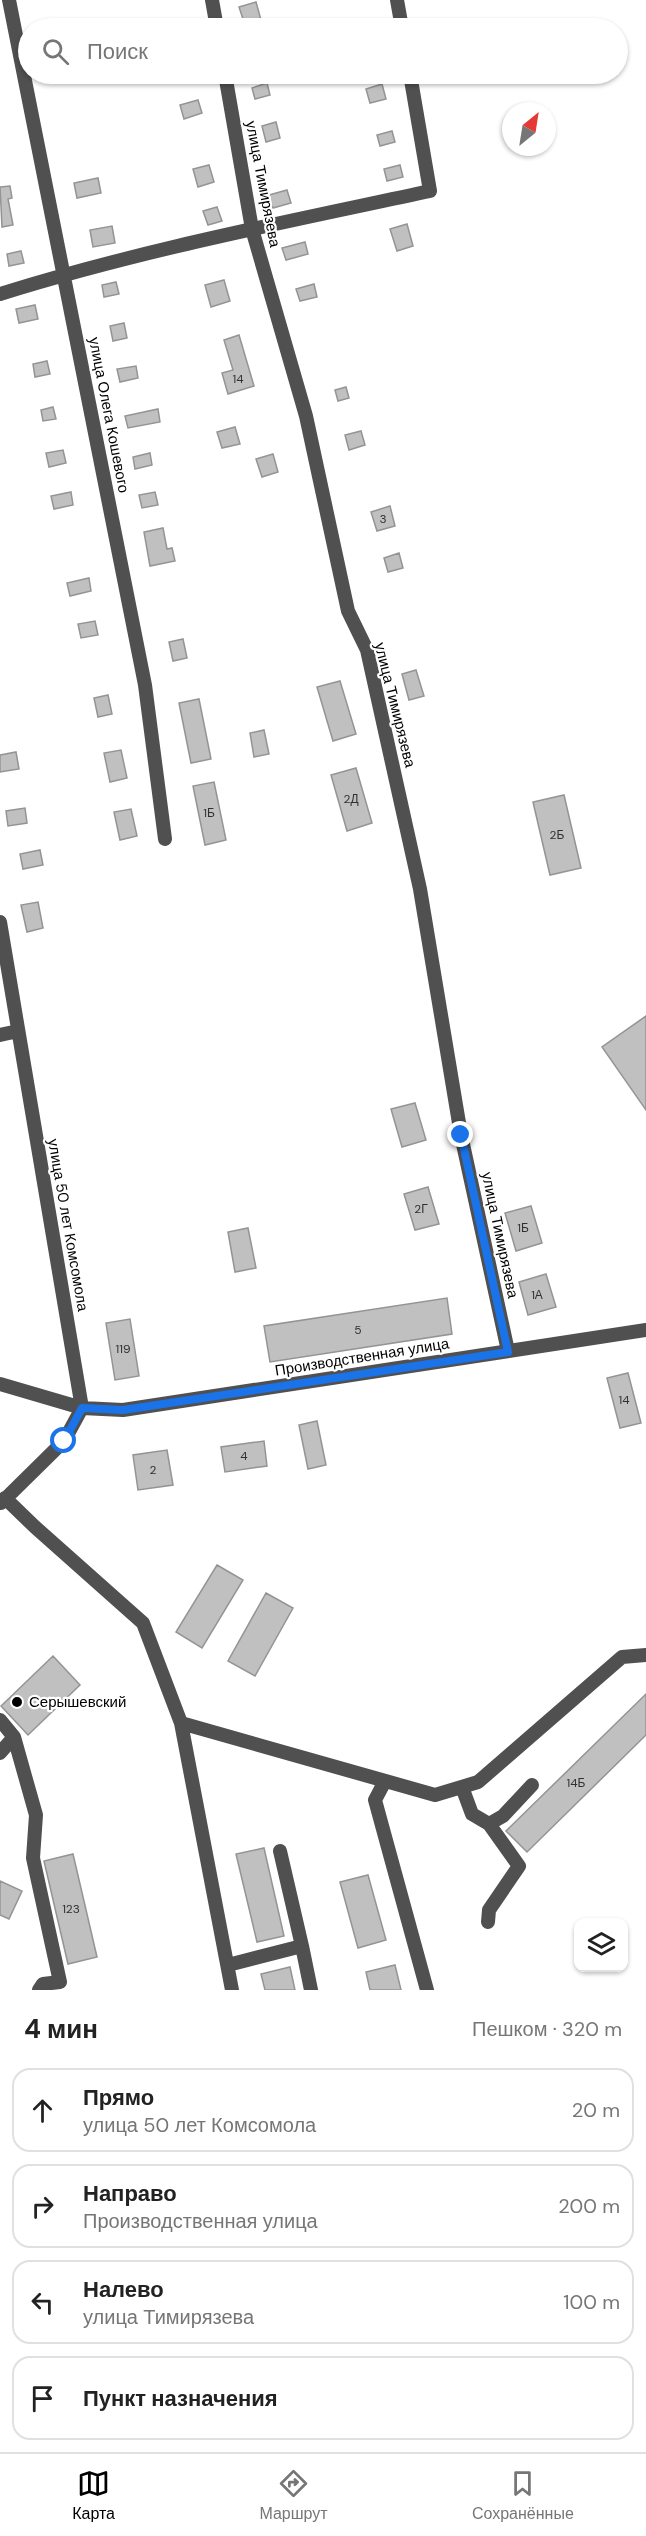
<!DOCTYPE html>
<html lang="ru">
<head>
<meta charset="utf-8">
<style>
	body { margin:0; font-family:"DM Sans",sans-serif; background:#f6f6f6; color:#222 }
	.controls { position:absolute; right:18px; bottom:18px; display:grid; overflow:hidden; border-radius:12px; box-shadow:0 2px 4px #0004 }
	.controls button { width:54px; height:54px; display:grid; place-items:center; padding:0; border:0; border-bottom:2px solid #e0e0e0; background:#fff; color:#222; font:30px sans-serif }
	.compass { position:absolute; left:502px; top:102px; width:54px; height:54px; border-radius:50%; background:#fff; box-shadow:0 2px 4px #0004; rotate:30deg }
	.stop { position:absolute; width:18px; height:18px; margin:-14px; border:4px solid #1a73e8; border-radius:50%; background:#fff }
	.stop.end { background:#1a73e8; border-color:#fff; box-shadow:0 2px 6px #0008 }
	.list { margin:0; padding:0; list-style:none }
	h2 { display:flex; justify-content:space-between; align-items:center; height:78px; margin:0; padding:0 24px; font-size:26px }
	h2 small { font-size:20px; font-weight:400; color:#767676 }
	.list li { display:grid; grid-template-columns:39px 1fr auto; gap:18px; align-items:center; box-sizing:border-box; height:84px; margin:0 12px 12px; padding:0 12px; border:2px solid #e0e0e0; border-radius:18px }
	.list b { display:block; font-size:22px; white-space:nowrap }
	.list p { margin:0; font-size:20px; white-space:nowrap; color:#767676 }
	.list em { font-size:20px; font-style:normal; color:#767676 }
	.icon { flex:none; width:33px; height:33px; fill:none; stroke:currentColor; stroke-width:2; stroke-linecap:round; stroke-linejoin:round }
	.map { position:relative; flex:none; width:646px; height:1990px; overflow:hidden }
	.search { position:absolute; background:#fff; box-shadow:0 2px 4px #0004; left:18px; right:18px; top:18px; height:66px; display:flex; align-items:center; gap:15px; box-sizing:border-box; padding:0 21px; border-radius:33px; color:#767676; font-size:22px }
	.sheet { height:462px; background:#fff }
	nav { display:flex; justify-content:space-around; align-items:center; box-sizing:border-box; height:84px; border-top:2px solid #e0e0e0; background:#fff; font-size:16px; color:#767676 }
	nav a { display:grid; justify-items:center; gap:3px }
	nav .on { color:#000 }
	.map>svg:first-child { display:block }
	.building { fill:#c0c0c0; stroke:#949494; stroke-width:1.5 }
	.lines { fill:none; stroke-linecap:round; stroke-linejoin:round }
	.minor { stroke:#505050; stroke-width:14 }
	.route { stroke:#1a73e8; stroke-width:8 }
	.poi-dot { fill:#000; stroke:#fff; stroke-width:2 }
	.labels { text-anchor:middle; stroke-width:4.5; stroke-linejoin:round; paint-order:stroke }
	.number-label { font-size:12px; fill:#303030 }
	.street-label { font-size:15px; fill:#000; stroke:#fff }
	.poi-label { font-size:15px; fill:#000; stroke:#fff; text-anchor:start }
</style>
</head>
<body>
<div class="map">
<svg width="646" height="1990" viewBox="0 0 646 1990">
	<rect width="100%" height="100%" fill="#fff"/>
	<path class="building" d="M256,2L261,20L245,25L239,7Z
		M267,83L270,95L255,99L252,88Z
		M382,84L386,99L370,103L366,89Z
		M198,100L202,113L184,119L180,105Z
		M276,122L280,138L266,142L262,126Z
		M392,131L395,142L380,146L377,135Z
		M209,165L214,182L198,187L193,169Z
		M400,165L403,177L387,181L384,169Z
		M98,178L101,193L77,198L74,183Z
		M10,186L12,198L8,199L13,225L2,227L0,187Z
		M287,190L291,203L273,208L269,195Z
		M217,207L222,221L208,225L203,211Z
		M407,224L413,246L397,251L390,229Z
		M112,226L115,243L93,247L90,230Z
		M305,242L308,254L286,260L282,248Z
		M21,251L24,263L9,266L7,254Z
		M224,280L230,301L211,307L205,285Z
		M116,282L119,294L104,297L102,285Z
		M314,284L317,297L300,301L296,289Z
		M35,305L38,319L19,323L16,309Z
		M124,323L127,338L113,341L110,326Z
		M239,335L254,386L228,394L222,373L233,370L224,340Z
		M47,361L50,374L35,377L33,364Z
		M136,366L138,378L120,382L117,369Z
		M346,387L349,398L338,401L335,390Z
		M53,407L56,419L43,421L41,410Z
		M158,409L160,422L128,428L125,416Z
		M235,427L240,444L222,448L217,432Z
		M361,431L365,445L349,450L345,435Z
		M63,450L66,463L49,467L46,453Z
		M150,453L152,465L135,469L133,457Z
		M273,454L278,472L262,477L256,459Z
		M71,492L73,505L54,509L51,496Z
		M155,492L158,505L142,508L139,495Z
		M390,506L395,526L377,531L371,512Z
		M163,528L167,549L172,548L175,561L150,566L144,532Z
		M399,553L403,568L388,572L384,558Z
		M89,578L91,591L70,596L67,583Z
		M95,621L98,635L81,638L78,624Z
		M183,639L187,658L173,661L169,642Z
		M416,670L424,696L409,700L402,674Z
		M340,681L356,734L333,741L317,687Z
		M108,695L112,714L98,717L94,698Z
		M199,699L211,759L191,763L179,703Z
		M264,730L269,754L254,757L250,733Z
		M121,750L127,778L110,782L104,753Z
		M16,752L19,769L0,772V755Z
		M356,768L372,823L347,831L331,775Z
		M214,782L226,840L205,845L193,786Z
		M564,795L581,868L550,875L533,802Z
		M25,808L27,823L8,826L6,811Z
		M131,809L137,836L120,840L114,812Z
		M40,850L43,865L23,869L20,854Z
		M38,902L43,928L27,932L21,905Z
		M646,1016V1110L602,1047Z
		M415,1103L426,1140L402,1147L391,1109Z
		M428,1187L439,1224L415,1230L404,1194Z
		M531,1206L542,1243L516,1251L505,1213Z
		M248,1228L256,1268L235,1272L228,1232Z
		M546,1274L556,1307L528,1315L519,1282Z
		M447,1298L452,1334L270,1362L264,1326Z
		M130,1319L139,1376L115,1380L106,1323Z
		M628,1373L641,1423L620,1428L607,1378Z
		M317,1421L326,1465L308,1469L299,1425Z
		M264,1441L267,1466L225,1472L221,1447Z
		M167,1450L173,1485L138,1490L133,1455Z
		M217,1565L243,1580L202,1648L176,1632Z
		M266,1593L293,1608L255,1676L228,1661Z
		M53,1656L80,1685L28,1735L1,1706Z
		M646,1694V1735L527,1852L506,1831Z
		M264,1848L284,1936L257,1942L236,1854Z
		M73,1854L97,1957L68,1964L44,1861Z
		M368,1875L386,1940L358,1948L340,1882Z
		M0,1881L22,1891L9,1919L0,1915Z
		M395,1965L401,1990H370L366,1972Z
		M290,1967L295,1990H265L261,1974Z"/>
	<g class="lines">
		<path class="minor" d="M9,0L145,685L165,839
			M212,0L217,28
			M397,0L402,28
			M225,74L252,229L306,416L348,611L367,650L420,889L461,1135L508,1351
			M0,294C141,250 286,222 430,191L410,74
			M0,922L82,1408L64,1441L1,1503
			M0,1035L18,1031
			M0,1384L82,1408L123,1410L646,1330
			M5,1498L35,1527L143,1623L181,1723L435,1795L478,1782L622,1657L646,1655
			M0,1720L14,1737L36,1815L33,1858L60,1982L43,1984L39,1990
			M181,1723L232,1990
			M0,1753L14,1737
			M385,1781L375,1800L427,1990
			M462,1787L472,1814L489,1824L503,1816L532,1785
			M280,1851L302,1946
			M488,1922L489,1910L519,1866L489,1824
			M228,1965L302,1946L311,1990"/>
	</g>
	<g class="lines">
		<path class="route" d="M64,1441L82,1408L123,1410L508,1352L461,1135"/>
	</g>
	<circle class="poi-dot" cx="17" cy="1702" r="6"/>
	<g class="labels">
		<g class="number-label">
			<text x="238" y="383">14</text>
			<text x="383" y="523">3</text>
			<text x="351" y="803">2Д</text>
			<text x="209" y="817">1Б</text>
			<text x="557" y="839">2Б</text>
			<text x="421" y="1213">2Г</text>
			<text x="523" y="1232">1Б</text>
			<text x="537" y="1299">1А</text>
			<text x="358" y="1334">5</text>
			<text x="123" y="1353">119</text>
			<text x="624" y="1404">14</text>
			<text x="244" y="1460">4</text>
			<text x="153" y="1474">2</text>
			<text x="576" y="1787">14Б</text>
			<text x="71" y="1913">123</text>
		</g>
		<g class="street-label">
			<text transform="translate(263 184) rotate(79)" y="5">улица Тимирязева</text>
			<text transform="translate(109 415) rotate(79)" y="5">улица Олега Кошевого</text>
			<text transform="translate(395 705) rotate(76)" y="5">улица Тимирязева</text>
			<text transform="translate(68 1225) rotate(80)" y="5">улица 50 лет Комсомола</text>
			<text transform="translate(500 1235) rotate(78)" y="5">улица Тимирязева</text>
			<text transform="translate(362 1357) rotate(-9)" y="5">Производственная улица</text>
		</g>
		<g class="poi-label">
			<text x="29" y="1707">Серышевский</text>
		</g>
	</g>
</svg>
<div class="controls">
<button><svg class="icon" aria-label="layers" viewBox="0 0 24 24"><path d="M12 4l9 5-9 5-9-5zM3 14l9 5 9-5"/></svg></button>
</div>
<svg class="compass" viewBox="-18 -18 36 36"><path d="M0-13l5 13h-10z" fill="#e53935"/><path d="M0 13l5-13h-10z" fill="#767676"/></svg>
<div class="stop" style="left:64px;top:1441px"></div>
<div class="stop end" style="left:461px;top:1135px"></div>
<div class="search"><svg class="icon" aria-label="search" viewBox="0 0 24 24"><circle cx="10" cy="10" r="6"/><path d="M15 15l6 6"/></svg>Поиск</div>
</div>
<section class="sheet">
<h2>4 мин<small>Пешком · 320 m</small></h2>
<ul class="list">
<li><svg class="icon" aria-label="ahead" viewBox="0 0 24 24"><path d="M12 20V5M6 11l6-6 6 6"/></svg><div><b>Прямо</b><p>улица 50 лет Комсомола</p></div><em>20 m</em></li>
<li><svg class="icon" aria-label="right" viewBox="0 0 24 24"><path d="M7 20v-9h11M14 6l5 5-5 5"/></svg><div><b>Направо</b><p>Производственная улица</p></div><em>200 m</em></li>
<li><svg class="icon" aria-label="left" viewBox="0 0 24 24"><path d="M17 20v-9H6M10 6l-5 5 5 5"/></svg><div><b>Налево</b><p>улица Тимирязева</p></div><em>100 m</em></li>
<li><svg class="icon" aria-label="arrive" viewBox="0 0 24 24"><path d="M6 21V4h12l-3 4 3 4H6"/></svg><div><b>Пункт назначения</b></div></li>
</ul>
</section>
<nav>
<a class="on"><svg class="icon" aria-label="map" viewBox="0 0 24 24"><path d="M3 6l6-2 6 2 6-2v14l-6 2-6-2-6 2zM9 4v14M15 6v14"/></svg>Карта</a>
<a><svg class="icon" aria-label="directions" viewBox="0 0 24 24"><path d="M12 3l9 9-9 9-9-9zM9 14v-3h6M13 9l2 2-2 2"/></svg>Маршрут</a>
<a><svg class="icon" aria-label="saved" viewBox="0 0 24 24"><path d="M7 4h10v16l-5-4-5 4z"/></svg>Сохранённые</a>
</nav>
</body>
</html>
